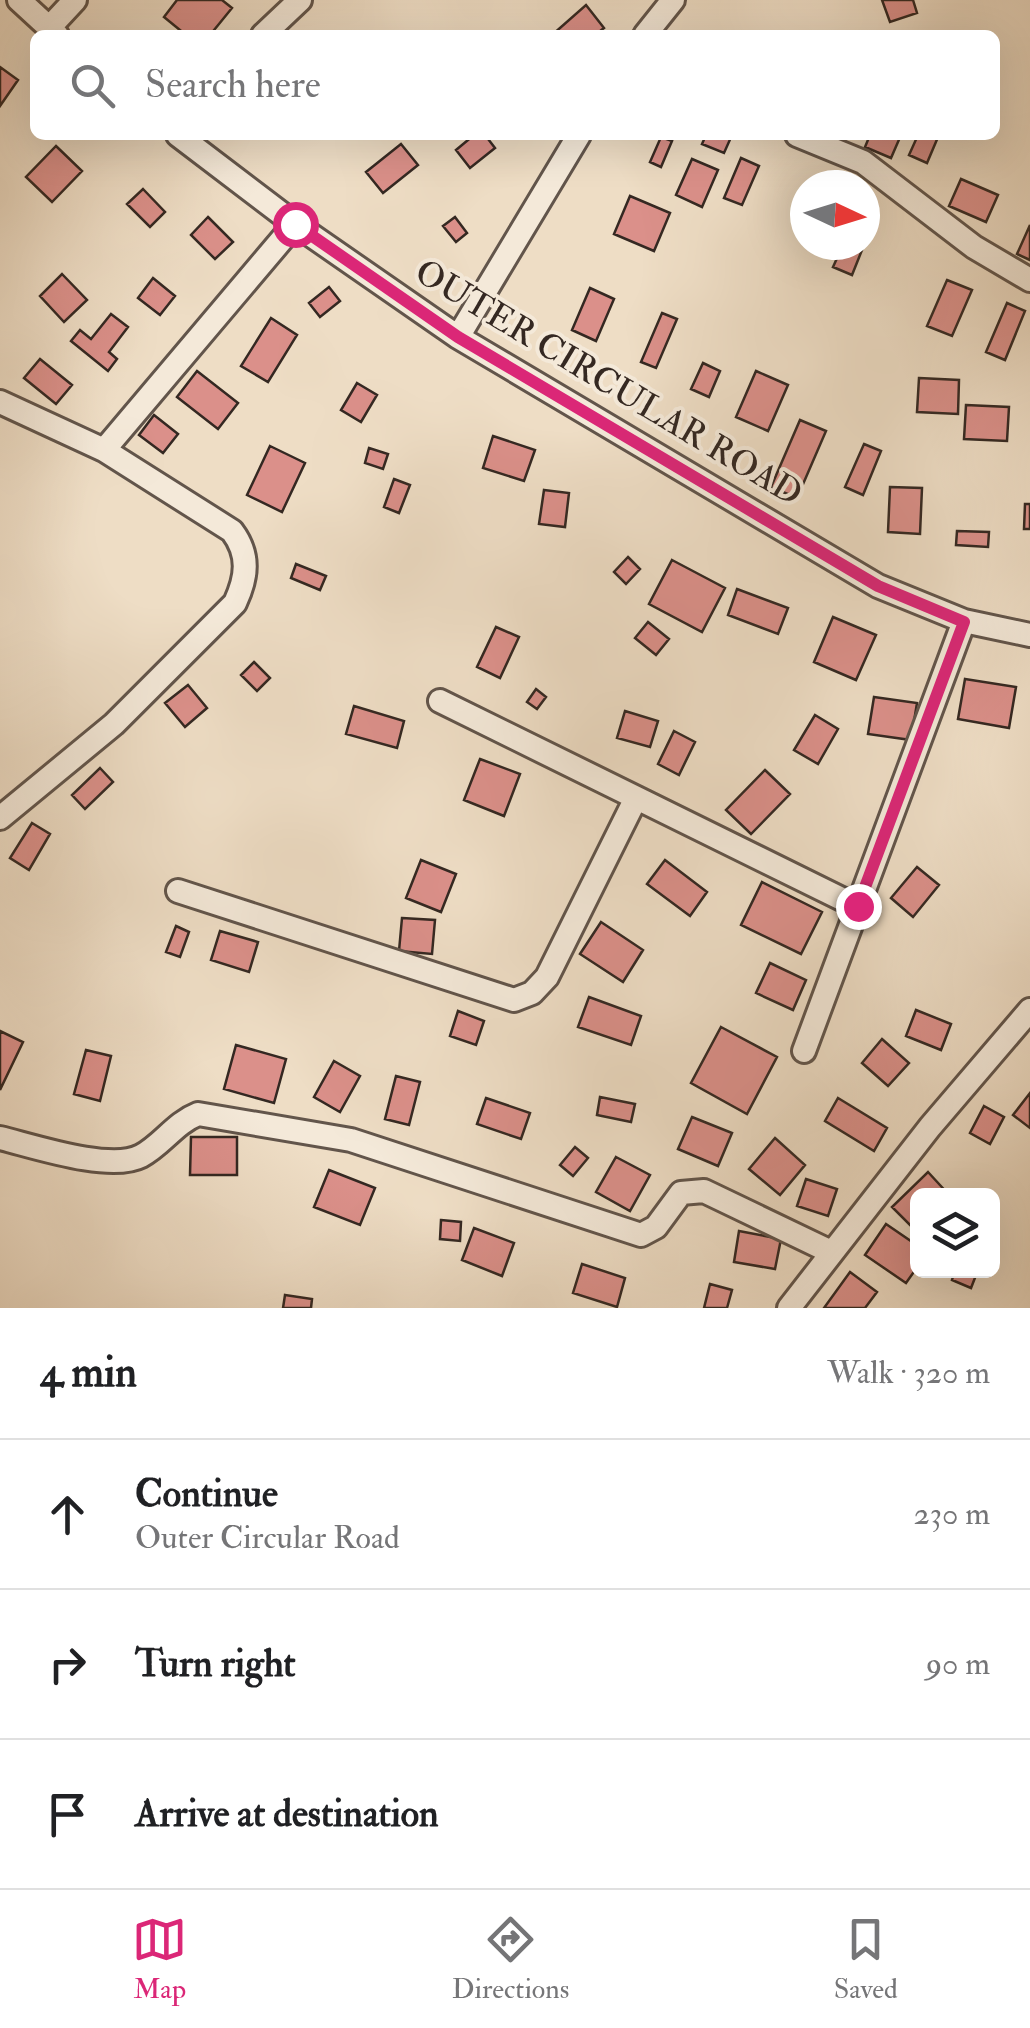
<!DOCTYPE html>
<html lang="en">
<head>
<meta charset="utf-8">
<style>
	body { margin:0; font-family:"IM FELL Double Pica",serif; background:#f2f2f2; color:#202124 }
	.controls { position:absolute; right:30px; bottom:30px; display:grid; overflow:hidden; border-radius:15px; box-shadow:0 10px 40px #0002 }
	.controls button { width:90px; height:90px; display:grid; place-items:center; padding:0; border:0; border-bottom:2px solid #e0e0e0; background:#fff; color:#202124; font:50px sans-serif }
	.compass { position:absolute; left:790px; top:170px; width:90px; height:90px; border-radius:50%; background:#fff; box-shadow:0 10px 40px #0002; rotate:94deg }
	.stop { position:absolute; width:30px; height:30px; margin:-22px; border:8px solid #db2777; border-radius:50%; background:#fff }
	.stop.end { background:#db2777; border-color:#fff; box-shadow:0 2px 10px #0008 }
	.list { margin:0; padding:0; list-style:none }
	h2 { display:flex; justify-content:space-between; align-items:center; height:130px; margin:0; padding:0 40px; font-size:42px }
	h2 small { font-size:32px; font-weight:400; color:#757577 }
	.list li { display:grid; grid-template-columns:65px 1fr auto; gap:30px; align-items:center; box-sizing:border-box; height:150px; padding:0 40px; border-top:2px solid #e0e0e0 }
	.list b { display:block; font-size:38px; white-space:nowrap }
	.list p { margin:0; font-size:32px; white-space:nowrap; color:#757577 }
	.list em { font-size:32px; font-style:normal; color:#757577 }
	.icon { flex:none; width:55px; height:55px; fill:none; stroke:currentColor; stroke-width:2; stroke-linecap:round; stroke-linejoin:round }
	.map { position:relative; flex:none; width:1030px; height:1308px; overflow:hidden }
	.search { position:absolute; background:#fff; box-shadow:0 10px 40px #0002; left:30px; right:30px; top:30px; height:110px; display:flex; align-items:center; gap:25px; box-sizing:border-box; padding:0 35px; border-radius:15px; color:#757577; font-size:38px }
	.sheet { height:580px; background:#fff }
	nav { display:flex; justify-content:space-around; align-items:center; box-sizing:border-box; height:140px; border-top:2px solid #e0e0e0; background:#fff; font-size:28px; color:#757577 }
	nav a { display:grid; justify-items:center; gap:5px }
	nav .on { color:#db2777 }
	.map>svg:first-child { display:block }
	.building { fill:#db908a; stroke:#342822; stroke-width:2.5 }
	.lines { fill:none; stroke-linecap:round; stroke-linejoin:round }
	.minor-casing { stroke:#62554b; stroke-width:28 }
	.minor { stroke:#f4e9d9; stroke-width:22 }
	.route { stroke:#db2777; stroke-width:12 }
	.labels { text-anchor:middle; stroke-width:8; stroke-linejoin:round; paint-order:stroke }
	.street-label { font-size:35px; fill:#342822; stroke:#f4e9d9 }
</style>
</head>
<body>
<div class="map">
<svg width="1030" height="1308" viewBox="0 0 1030 1308">
	<rect width="100%" height="100%" fill="#eeddc5"/>
	<filter id="stains"><feTurbulence type="fractalNoise" baseFrequency=".002" numOctaves="4"/><feColorMatrix values="0 0 0 0 .2 0 0 0 0 .09 0 0 0 0 .02 0 0 0 .5 -.17"/></filter>
	<radialGradient id="worn" r=".72"><stop offset=".6" stop-color="#630" stop-opacity="0"/><stop offset="1" stop-color="#630" stop-opacity=".3"/></radialGradient>
	<path class="building" d="M177,0H222L232,8L210,35H186L164,17Z
		M882,0H913L917,13L890,22Z
		M586,5L604,28L595,35H552Z
		M0,67L18,80L0,106Z
		M474,135H485L495,148L470,168L456,150Z
		M706,135H732L724,153L702,144Z
		M870,135H901L891,158L865,147Z
		M918,135L938,137L927,163L909,155Z
		M661,137L672,141L661,167L650,162Z
		M401,144L418,165L383,193L366,172Z
		M56,146L82,171L52,202L26,177Z
		M741,158L759,166L742,205L724,198Z
		M692,159L718,170L702,207L676,195Z
		M961,179L998,195L986,222L949,206Z
		M143,189L165,212L150,227L127,204Z
		M630,196L670,213L654,251L614,234Z
		M208,217L233,242L215,259L191,235Z
		M455,217L467,233L456,242L443,226Z
		M1030,225V260L1017,254Z
		M843,245H864L852,275L833,267Z
		M62,274L87,300L64,322L40,296Z
		M153,278L175,296L160,315L138,298Z
		M947,280L972,290L952,336L927,326Z
		M329,287L340,301L320,317L309,303Z
		M590,288L614,299L596,341L572,330Z
		M1007,303L1025,311L1005,360L986,352Z
		M662,313L677,319L656,368L641,362Z
		M111,314L128,327L109,352L117,359L108,371L71,341L80,330L91,339Z
		M271,318L297,335L268,382L241,366Z
		M40,359L72,385L56,404L24,378Z
		M703,363L720,371L709,397L691,389Z
		M197,371L238,403L218,429L177,397Z
		M756,371L788,385L768,431L736,417Z
		M919,378L959,380L958,414L917,412Z
		M357,383L377,395L361,422L341,410Z
		M966,405L1009,407L1007,441L964,439Z
		M154,415L178,434L163,453L139,435Z
		M800,420L826,431L797,498L771,487Z
		M493,436L535,450L524,481L483,468Z
		M864,444L881,451L863,495L845,487Z
		M270,446L305,463L282,512L247,495Z
		M369,448L388,454L383,469L365,463Z
		M394,479L410,485L399,513L384,507Z
		M890,487L922,488L920,534L888,532Z
		M544,490L569,493L565,527L539,524Z
		M1025,504H1030V529H1024Z
		M957,531L989,532L988,547L956,545Z
		M628,557L640,569L626,584L614,572Z
		M672,560L725,588L702,632L649,604Z
		M296,564L326,576L320,590L291,578Z
		M737,589L788,608L778,634L728,615Z
		M833,617L876,635L856,680L814,662Z
		M648,622L669,639L656,655L635,638Z
		M496,627L519,637L500,678L477,667Z
		M254,662L270,678L257,691L241,675Z
		M965,679L1016,687L1009,728L958,719Z
		M188,685L207,708L185,727L165,703Z
		M536,689L546,697L537,709L527,702Z
		M874,697L917,703L911,740L868,734Z
		M354,706L404,721L397,748L346,734Z
		M625,711L658,721L650,747L617,738Z
		M815,715L838,729L818,764L794,750Z
		M674,731L695,742L679,775L658,764Z
		M480,759L520,774L504,816L464,800Z
		M100,768L113,782L85,809L72,795Z
		M765,770L790,794L751,834L726,810Z
		M32,823L50,834L29,870L10,858Z
		M421,860L456,874L441,912L406,898Z
		M665,860L707,892L690,916L647,884Z
		M917,867L939,885L913,917L891,898Z
		M762,882L822,912L801,954L741,925Z
		M402,918L435,920L432,954L399,951Z
		M601,922L643,950L623,982L580,954Z
		M176,926L189,932L180,957L166,952Z
		M220,931L258,942L249,972L211,960Z
		M770,963L806,980L793,1010L756,993Z
		M589,997L641,1016L631,1045L578,1027Z
		M916,1010L951,1024L941,1050L906,1036Z
		M458,1011L484,1021L476,1045L450,1036Z
		M721,1027L777,1057L747,1114L691,1083Z
		M0,1031L23,1042L0,1090Z
		M882,1039L909,1063L888,1086L862,1063Z
		M236,1045L286,1059L274,1103L224,1089Z
		M86,1050L111,1056L100,1101L74,1094Z
		M334,1061L360,1076L340,1112L314,1097Z
		M396,1076L420,1082L409,1125L385,1119Z
		M1030,1093V1128L1013,1115Z
		M600,1097L635,1104L631,1122L597,1115Z
		M486,1098L530,1113L521,1139L477,1124Z
		M838,1098L887,1128L874,1151L825,1121Z
		M984,1106L1004,1117L990,1144L970,1133Z
		M692,1117L732,1133L718,1166L678,1149Z
		M191,1137H237V1175H190Z
		M775,1138L805,1165L780,1195L749,1169Z
		M575,1147L588,1158L573,1176L560,1165Z
		M616,1157L650,1175L630,1211L596,1192Z
		M329,1170L375,1188L360,1225L314,1207Z
		M928,1172L950,1196H918V1233L892,1207Z
		M806,1179L837,1189L828,1216L797,1206Z
		M441,1220L461,1222L460,1241L440,1239Z
		M886,1224L918,1246V1266L906,1283L865,1255Z
		M474,1228L514,1243L502,1276L462,1260Z
		M739,1231L781,1239L775,1269L734,1262Z
		M582,1264L625,1278L617,1307L573,1293Z
		M955,1270H978L971,1288L952,1280Z
		M850,1272L877,1292L865,1308H824Z
		M710,1284L732,1290L727,1308H704Z
		M285,1295L312,1299L311,1308H283Z"/>
	<g class="lines">
		<defs>
			<path id="minor" d="M19,0L57,35
				M49,28L75,0
				M263,35L300,0
				M645,35L673,0
				M178,135L295,224L458,337L878,586L964,621L1030,635
				M797,135L863,162L974,247L1030,280
				M458,337L579,135
				M0,402L104,450
				M440,701L858,907
				M0,818L114,724L235,603C247,577 250,555 232,531L104,450L295,224
				M178,891L514,1000L532,993L547,977L636,798
				M804,1051L964,621
				M0,1138C33,1146 110,1172 141,1156C162,1145 175,1123 198,1114L351,1140L641,1235L656,1227L681,1193L704,1191L831,1252
				M789,1308L930,1127L1030,1010"/>
		</defs>
		<use href="#minor" class="minor-casing"/>
		<use href="#minor" class="minor"/>
	</g>
	<g class="lines">
		<path class="route" d="M295,224L458,337L878,586L964,622L858,906"/>
	</g>
	<g class="labels">
		<g class="street-label">
			<text transform="translate(609 382) rotate(31)" y="12">OUTER CIRCULAR ROAD</text>
		</g>
	</g>
	<rect width="100%" height="100%" filter="url(#stains)"/>
	<rect width="100%" height="100%" fill="url(#worn)"/>
</svg>
<div class="controls">
<button><svg class="icon" aria-label="layers" viewBox="0 0 24 24"><path d="M12 4l9 5-9 5-9-5zM3 14l9 5 9-5"/></svg></button>
</div>
<svg class="compass" viewBox="-18 -18 36 36"><path d="M0-13l5 13h-10z" fill="#e53935"/><path d="M0 13l5-13h-10z" fill="#757577"/></svg>
<div class="stop" style="left:295px;top:224px"></div>
<div class="stop end" style="left:858px;top:906px"></div>
<div class="search"><svg class="icon" aria-label="search" viewBox="0 0 24 24"><circle cx="10" cy="10" r="6"/><path d="M15 15l6 6"/></svg>Search here</div>
</div>
<section class="sheet">
<h2>4 min<small>Walk · 320 m</small></h2>
<ul class="list">
<li><svg class="icon" aria-label="ahead" viewBox="0 0 24 24"><path d="M12 20V5M6 11l6-6 6 6"/></svg><div><b>Continue</b><p>Outer Circular Road</p></div><em>230 m</em></li>
<li><svg class="icon" aria-label="right" viewBox="0 0 24 24"><path d="M7 20v-9h11M14 6l5 5-5 5"/></svg><div><b>Turn right</b></div><em>90 m</em></li>
<li><svg class="icon" aria-label="arrive" viewBox="0 0 24 24"><path d="M6 21V4h12l-3 4 3 4H6"/></svg><div><b>Arrive at destination</b></div></li>
</ul>
</section>
<nav>
<a class="on"><svg class="icon" aria-label="map" viewBox="0 0 24 24"><path d="M3 6l6-2 6 2 6-2v14l-6 2-6-2-6 2zM9 4v14M15 6v14"/></svg>Map</a>
<a><svg class="icon" aria-label="directions" viewBox="0 0 24 24"><path d="M12 3l9 9-9 9-9-9zM9 14v-3h6M13 9l2 2-2 2"/></svg>Directions</a>
<a><svg class="icon" aria-label="saved" viewBox="0 0 24 24"><path d="M7 4h10v16l-5-4-5 4z"/></svg>Saved</a>
</nav>
</body>
</html>
